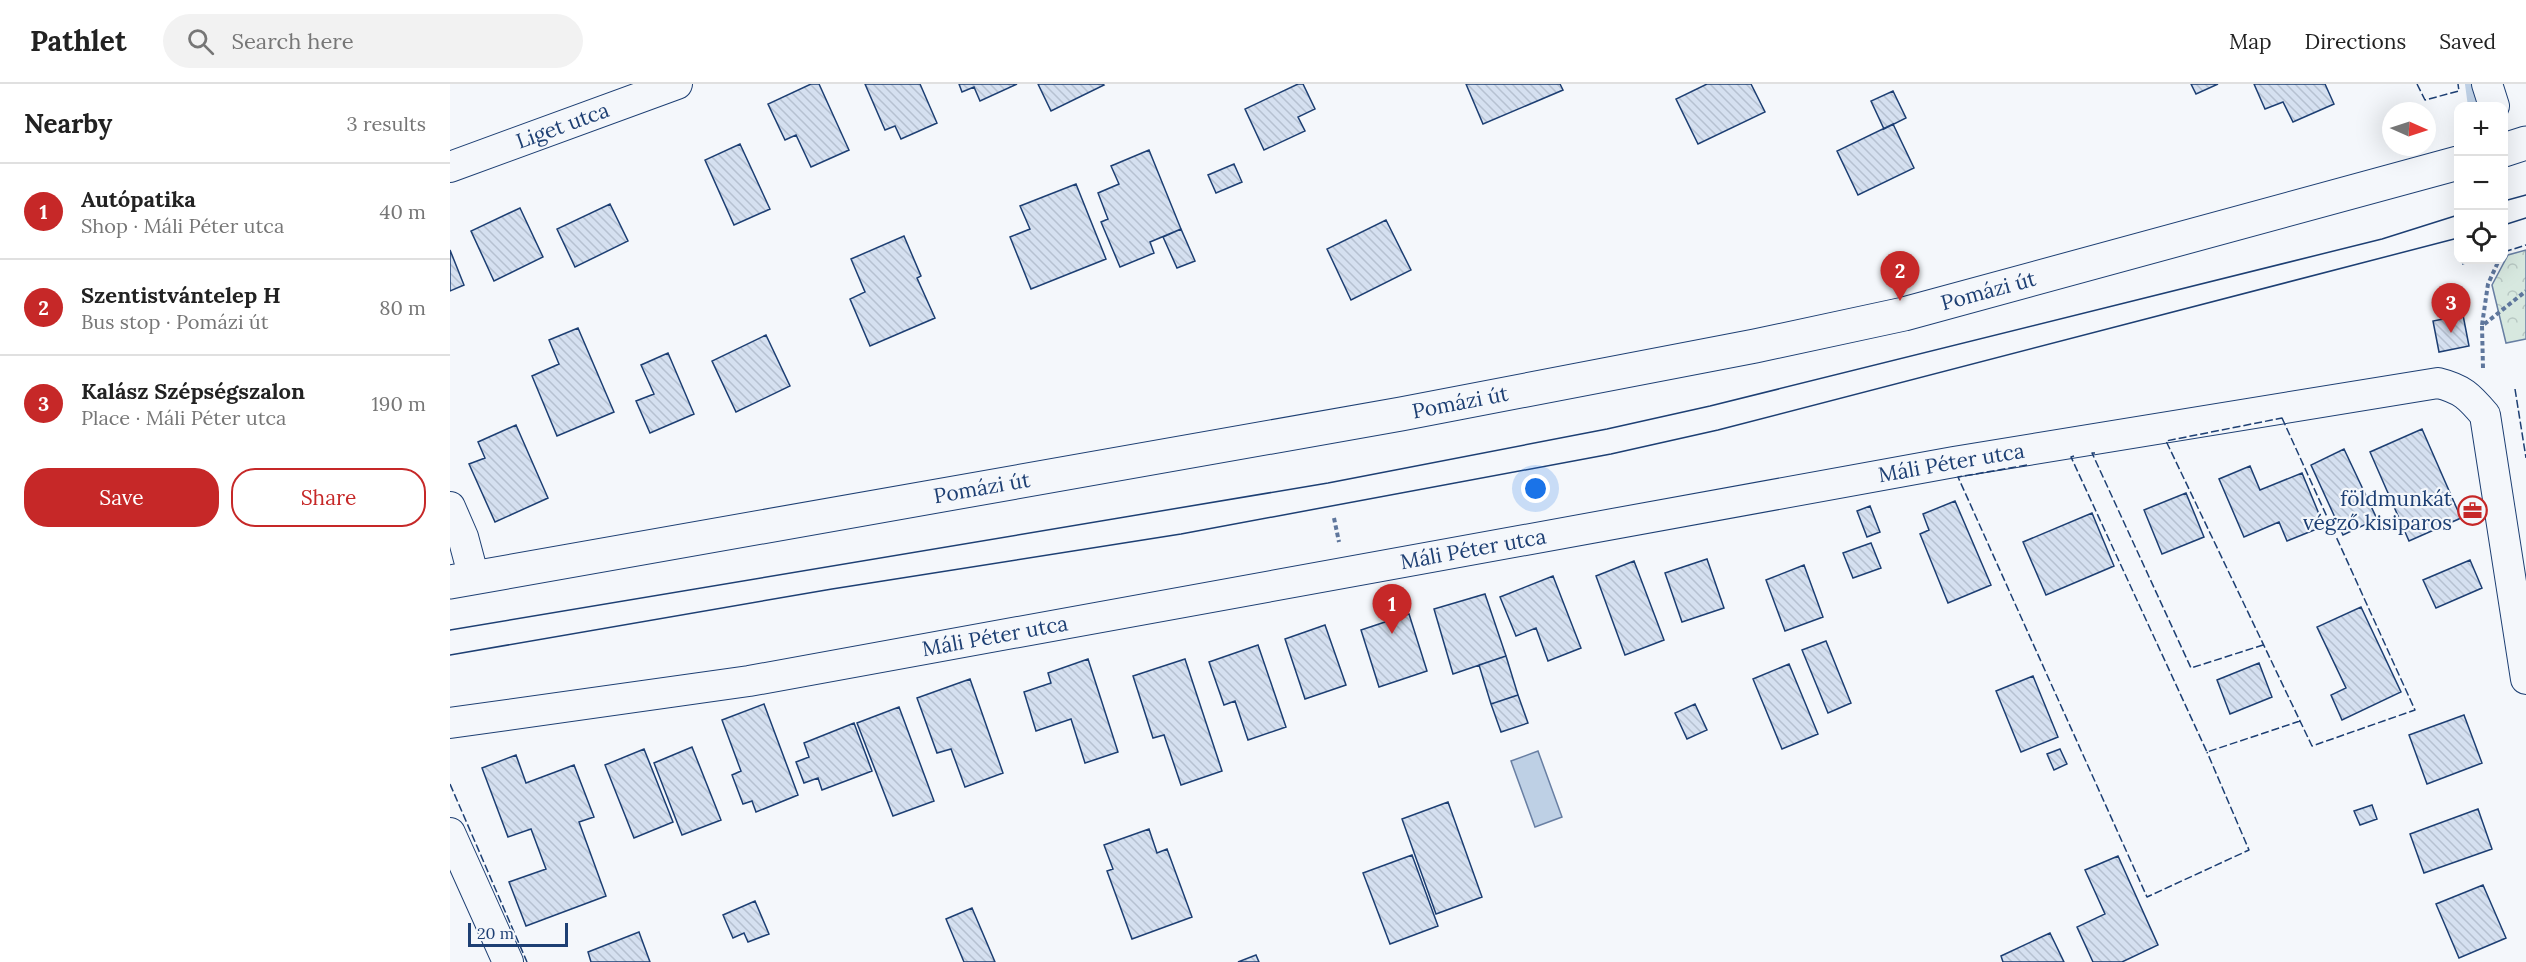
<!DOCTYPE html>
<html lang="en">
<head>
<meta charset="utf-8">
<style>
	body { margin:0; font-family:Lora,serif; background:#f2f2f2; color:#222 }
	.controls { position:absolute; right:18px; top:18px; display:grid; overflow:hidden; border-radius:12px; box-shadow:0 6px 24px #0002 }
	.controls button { width:54px; height:54px; display:grid; place-items:center; padding:0; border:0; border-bottom:2px solid #e0e0e0; background:#fff; color:#222; font:30px sans-serif }
	.compass { position:absolute; left:1932px; top:18px; width:54px; height:54px; border-radius:50%; background:#fff; box-shadow:0 6px 24px #0002; rotate:93deg }
	.scale { position:absolute; left:18px; bottom:15px; width:100px; box-sizing:border-box; padding-left:6px; border:3px solid #1d3f73; border-top:0; font-size:16px; line-height:21px; white-space:nowrap; color:#1d3f73; -webkit-text-stroke:4px #f4f7fb; paint-order:stroke }
	.you { position:absolute; left:1086px; top:405px; width:21px; height:21px; margin:-15px; border:4px solid #fff; border-radius:50%; background:#1a73e8; box-shadow:0 0 0 9px #1a73e833 }
	.badge { display:grid; place-items:center; width:39px; height:39px; border-radius:50%; background:#c62828; color:#fff; font-size:20px; font-weight:700 }
	.pin { position:absolute; translate:-50% -50px; filter:drop-shadow(0 2px 3px #0008) }
	.pin::after { content:''; position:absolute; top:32px; width:21px; height:18px; background:inherit; clip-path:polygon(0 0,100% 0,50% 100%) }
	.list { margin:0; padding:0; list-style:none }
	h2 { display:flex; justify-content:space-between; align-items:center; height:78px; margin:0; padding:0 24px; font-size:26px }
	h2 small { font-size:20px; font-weight:400; color:#767676 }
	.list li { display:grid; grid-template-columns:39px 1fr auto; gap:18px; align-items:center; box-sizing:border-box; height:96px; padding:0 24px; border-top:2px solid #e0e0e0 }
	.list b { display:block; font-size:22px; white-space:nowrap }
	.list p { margin:0; font-size:20px; white-space:nowrap; color:#767676 }
	.list em { font-size:20px; font-style:normal; color:#767676 }
	.actions { display:flex; gap:12px; padding:18px 24px }
	.actions a { flex:1; padding:14px 0; border:2px solid #c62828; border-radius:24px; text-align:center; font-size:21px; color:#c62828 }
	.actions .main { background:#c62828; color:#fff }
	.icon { flex:none; width:33px; height:33px; fill:none; stroke:currentColor; stroke-width:2; stroke-linecap:round; stroke-linejoin:round }
	.map { position:relative; flex:none; width:2076px; height:878px; overflow:hidden }
	header { display:flex; align-items:center; gap:36px; box-sizing:border-box; height:84px; padding:0 30px; background:#fff; border-bottom:2px solid #e0e0e0 }
	header strong { font-size:28px }
	nav { display:flex; gap:33px; margin-inline-start:auto; font-size:21px }
	.search { width:420px; height:54px; background:#f2f2f2; display:flex; align-items:center; gap:15px; box-sizing:border-box; padding:0 21px; border-radius:33px; color:#767676; font-size:22px }
	main { display:flex }
	aside { flex:1; background:#fff }
	.map>svg:first-child { display:block }
	.park { fill:url(#park-crowns); stroke:#687fa3; stroke-width:1.5 }
	.water { fill:#bed0e5; stroke:#687fa3; stroke-width:1.5 }
	.lines { fill:none; stroke-linecap:round; stroke-linejoin:round }
	.stream { stroke:#bed0e5; stroke-width:10 }
	.building { fill:url(#building-back-hatch); stroke:#1d3f73; stroke-width:1.5 }
	.street-casing { stroke:#1d3f73; stroke-width:32 }
	.secondary-casing { stroke:#1d3f73; stroke-width:35 }
	.path { stroke:#5e769c; stroke-width:4; stroke-dasharray:4.5 3; stroke-linecap:butt }
	.street { stroke:#f4f7fb; stroke-width:30 }
	.secondary { stroke:#f4f7fb; stroke-width:33 }
	.tram { stroke:#1d3f73; stroke-width:1.5 }
	.fence { stroke:#1d3f73; stroke-width:1.5; stroke-dasharray:8 3; stroke-linecap:butt }
	.labels { text-anchor:middle; stroke-width:4.5; stroke-linejoin:round; paint-order:stroke }
	.street-label { font-size:21px; fill:#1d3f73; stroke:#f4f7fb }
	.poi-label { font-size:21px; fill:#1d3f73; stroke:#f4f7fb; text-anchor:end }
</style>
</head>
<body>
<header>
<strong>Pathlet</strong>
<div class="search"><svg class="icon" aria-label="search" viewBox="0 0 24 24"><circle cx="10" cy="10" r="6"/><path d="M15 15l6 6"/></svg>Search here</div>
<nav><a>Map</a><a>Directions</a><a>Saved</a></nav>
</header>
<main>
<aside>
<h2>Nearby<small>3 results</small></h2>
<ul class="list">
<li><span class="badge">1</span><div><b>Autópatika</b><p>Shop · Máli Péter utca</p></div><em>40 m</em></li>
<li><span class="badge">2</span><div><b>Szentistvántelep H</b><p>Bus stop · Pomázi út</p></div><em>80 m</em></li>
<li><span class="badge">3</span><div><b>Kalász Szépségszalon</b><p>Place · Máli Péter utca</p></div><em>190 m</em></li>
</ul>
<div class="actions"><a class="main">Save</a><a>Share</a></div>
</aside>
<div class="map">
<svg width="2076" height="878" viewBox="0 0 2076 878">
	<defs>
		<pattern id="park-crowns" width="20" height="18" patternUnits="userSpaceOnUse" patternTransform="scale(1.5)"><rect width="20" height="18" fill="#d7e8df"/><path d="M2 6a3 3 0 1 1 6 0M12 15a3 3 0 1 1 6 0" fill="none" stroke="#b8c8c3"/></pattern>
		<pattern id="building-back-hatch" width="6" height="6" patternUnits="userSpaceOnUse" patternTransform="scale(1.5)"><rect width="6" height="6" fill="#d5e0f0"/><path d="M-1 5l2 2M0 0l6 6M5-1l2 2" fill="none" stroke="#b6c1d1"/></pattern>
	</defs>
	<rect width="100%" height="100%" fill="#f4f7fb"/>
	<path class="park" d="M2076,166V255L2056,259L2042,201L2058,171Z"/>
	<path class="water" d="M1088,667L1112,733L1085,743L1061,677Z"/>
	<g class="lines">
		<path class="stream" d="M2020,0L2023,22"/>
	</g>
	<path class="building" d="M361,0H369L399,66L361,83L346,51L335,56L318,20Z
		M415,0H470L487,39L451,55L445,42L435,46Z
		M509,0H567L530,17L524,3L512,8Z
		M588,0H653L654,1L601,27Z
		M848,0H853L865,25L848,33L855,47L814,66L795,25Z
		M1016,0H1110L1113,6L1033,40Z
		M1257,0H1301L1315,28L1248,60L1226,15Z
		M1741,0H1768L1746,10Z
		M1804,0H1875L1884,20L1843,38L1833,18L1815,25Z
		M1443,7L1456,34L1434,45L1421,17Z
		M1443,40L1464,84L1408,111L1387,67Z
		M290,60L320,125L284,141L255,76Z
		M699,66L731,145L700,158L704,169L670,183L651,138L658,135L648,109L669,100L661,82Z
		M784,80L792,98L766,109L758,91Z
		M626,100L656,175L581,205L560,153L580,145L570,122Z
		M160,120L178,157L125,183L107,145Z
		M70,124L93,173L44,197L21,147Z
		M936,136L961,186L901,216L877,165Z
		M731,145L745,177L727,184L713,153Z
		M454,152L471,192L467,194L485,234L420,262L400,215L415,208L401,175Z
		M0,166L14,201L0,207Z
		M2013,231L2019,262L1989,268L1983,237Z
		M128,244L164,328L107,352L82,292L109,280L99,256Z
		M316,251L340,302L286,328L262,277Z
		M218,269L244,330L200,349L186,317L204,310L191,281Z
		M66,341L98,414L45,438L19,380L35,374L28,358Z
		M1972,345L2011,434L1959,457L1920,368Z
		M1894,365L1927,435L1893,451L1861,381Z
		M1800,382L1810,406L1852,389L1874,442L1837,457L1829,438L1794,453L1769,395Z
		M1736,409L1754,453L1712,470L1694,426Z
		M1505,417L1541,501L1498,519L1470,450L1479,446L1473,430Z
		M1420,422L1430,448L1417,453L1407,427Z
		M1642,429L1664,482L1596,511L1573,458Z
		M1421,459L1431,484L1403,494L1393,469Z
		M1257,475L1274,524L1232,538L1215,489Z
		M2020,476L2032,504L1986,524L1973,496Z
		M1184,477L1214,556L1175,571L1146,492Z
		M1354,481L1373,533L1335,547L1316,496Z
		M1103,492L1131,564L1098,577L1086,544L1066,552L1050,513Z
		M1035,510L1056,572L1003,590L984,525Z
		M1911,523L1951,608L1892,636L1881,611L1896,604L1867,543Z
		M959,530L977,587L929,603L911,546Z
		M875,541L896,601L855,615L835,555Z
		M1376,557L1401,619L1378,629L1352,566Z
		M808,561L836,643L798,656L785,617L774,621L759,578Z
		M1056,572L1068,611L1041,620L1029,581Z
		M638,575L668,668L635,679L621,635L586,647L574,608L601,599L598,589Z
		M735,575L772,687L731,701L714,651L703,654L683,592Z
		M1809,579L1822,613L1780,630L1767,596Z
		M1339,580L1368,650L1332,665L1303,595Z
		M1583,592L1608,653L1571,668L1546,607Z
		M520,595L553,689L515,703L501,665L487,669L467,614Z
		M1068,611L1078,639L1051,648L1041,620Z
		M314,620L348,711L306,728L302,717L293,720L282,691L291,687L272,636Z
		M1245,620L1257,646L1237,655L1225,629Z
		M449,623L484,717L443,732L407,639Z
		M2014,631L2032,679L1977,700L1959,651Z
		M404,639L422,687L372,706L368,694L354,699L346,678L359,673L354,659Z
		M242,663L271,736L232,751L204,679Z
		M194,665L223,738L184,754L155,681Z
		M1610,665L1617,680L1604,686L1597,670Z
		M66,671L76,699L124,681L144,733L129,738L156,812L76,842L59,798L96,785L81,745L58,753L32,684Z
		M998,718L1032,813L986,830L952,735Z
		M1922,721L1927,735L1910,741L1904,727Z
		M2028,725L2042,765L1974,789L1960,750Z
		M699,745L707,769L717,765L742,833L682,855L657,787L663,785L654,761Z
		M962,771L988,842L940,860L913,789Z
		M1668,772L1708,861L1672,878H1643L1627,843L1655,830L1635,786Z
		M2033,801L2056,854L2009,874L1986,820Z
		M305,817L319,850L298,858L294,849L283,854L273,831Z
		M522,824L545,878H514L496,835Z
		M189,848L200,878H141L138,868Z
		M1600,849L1614,878H1553L1551,872Z
		M806,871L809,878H788Z"/>
	<g class="lines">
		<defs>
			<g id="street">
				<path d="M2037,0L2044,22"/>
				<path id="s1" d="M0,83L227,0"/>
				<path d="M0,423L13,453L24,494"/>
				<path id="s2" d="M0,639L299,597L1504,378L1988,299C2012,305 2019,312 2035,331L2076,595"/>
				<path d="M0,749L58,878"/>
			</g>
			<g id="secondary">
				<path d="M2054,66L2076,59"/>
				<path id="s3" d="M0,498L951,330L1305,262L1454,230L2008,79"/>
			</g>
		</defs>
		<use href="#street" class="street-casing"/>
		<use href="#secondary" class="secondary-casing"/>
		<path class="path" d="M2032,241L2038,200L2049,176
			M2033,284L2032,242L2076,207
			M884,434L889,458"/>
		<use href="#street" class="street"/>
		<use href="#secondary" class="secondary"/>
		<path class="tram" d="M2054,117L2076,111
			M2054,141L2076,134
			M0,546L878,399L1157,345L1260,322L1932,155L2008,131
			M0,571L382,505L731,450L1161,370L1268,346L2008,154"/>
		<path class="fence" d="M1967,0L1975,16L2009,7L2008,0
			M2054,168L2076,161
			M2012,180L2026,176
			M2065,305L2076,374
			M1832,334L1965,626L1862,662L1716,357Z
			M1645,369H1642L1741,584L1813,561
			M1624,372L1621,373L1757,668L1850,637
			M1577,381L1508,393L1697,813L1799,766L1757,668
			M0,700L77,878"/>
	</g>
	<defs>
		<symbol id="office-ring" viewBox="-11 -11 22 22"><circle r="9.5" fill="#f4f7fb" stroke="#c62828" stroke-width="1.5"/><path d="M-6-3h4V-5.5h4V-3h4V5H-6ZM-1-4.5V-3h2v-1.5ZM-6 0V1H6V0Z" fill="#c62828"/></symbol>
	</defs>
	<g fill-rule="evenodd">
		<use href="#office-ring" x="2006" y="410" width="33" height="33"/>
	</g>
	<g class="labels">
		<g class="street-label">
			<text dy="7" stroke="none"><textPath href="#s1" startOffset="120">Liget utca</textPath></text>
			<text dy="7" stroke="none"><textPath href="#s3" startOffset="1566">Pomázi út</textPath></text>
			<text dy="7" stroke="none"><textPath href="#s3" startOffset="1026">Pomázi út</textPath></text>
			<text dy="7" stroke="none"><textPath href="#s2" startOffset="1524">Máli Péter utca</textPath></text>
			<text dy="7" stroke="none"><textPath href="#s3" startOffset="540">Pomázi út</textPath></text>
			<text dy="7" stroke="none"><textPath href="#s2" startOffset="1038">Máli Péter utca</textPath></text>
			<text dy="7" stroke="none"><textPath href="#s2" startOffset="552">Máli Péter utca</textPath></text>
		</g>
		<g class="poi-label">
			<text x="2002" y="422">földmunkát<tspan x="2002" dy="24">végző kisiparos</tspan></text>
		</g>
	</g>
</svg>
<div class="controls">
<button>+</button>
<button>−</button>
<button><svg class="icon" aria-label="locate" viewBox="0 0 24 24"><circle cx="12" cy="12" r="6"/><path d="M12 2v4M12 18v4M2 12h4M18 12h4"/></svg></button>
</div>
<svg class="compass" viewBox="-18 -18 36 36"><path d="M0-13l5 13h-10z" fill="#e53935"/><path d="M0 13l5-13h-10z" fill="#767676"/></svg>
<div class="scale">20 m</div>
<div class="you"></div>
<div class="pin badge" style="left:942px;top:550px">1</div>
<div class="pin badge" style="left:1450px;top:217px">2</div>
<div class="pin badge" style="left:2001px;top:249px">3</div>
</div>
</main>
</body>
</html>
